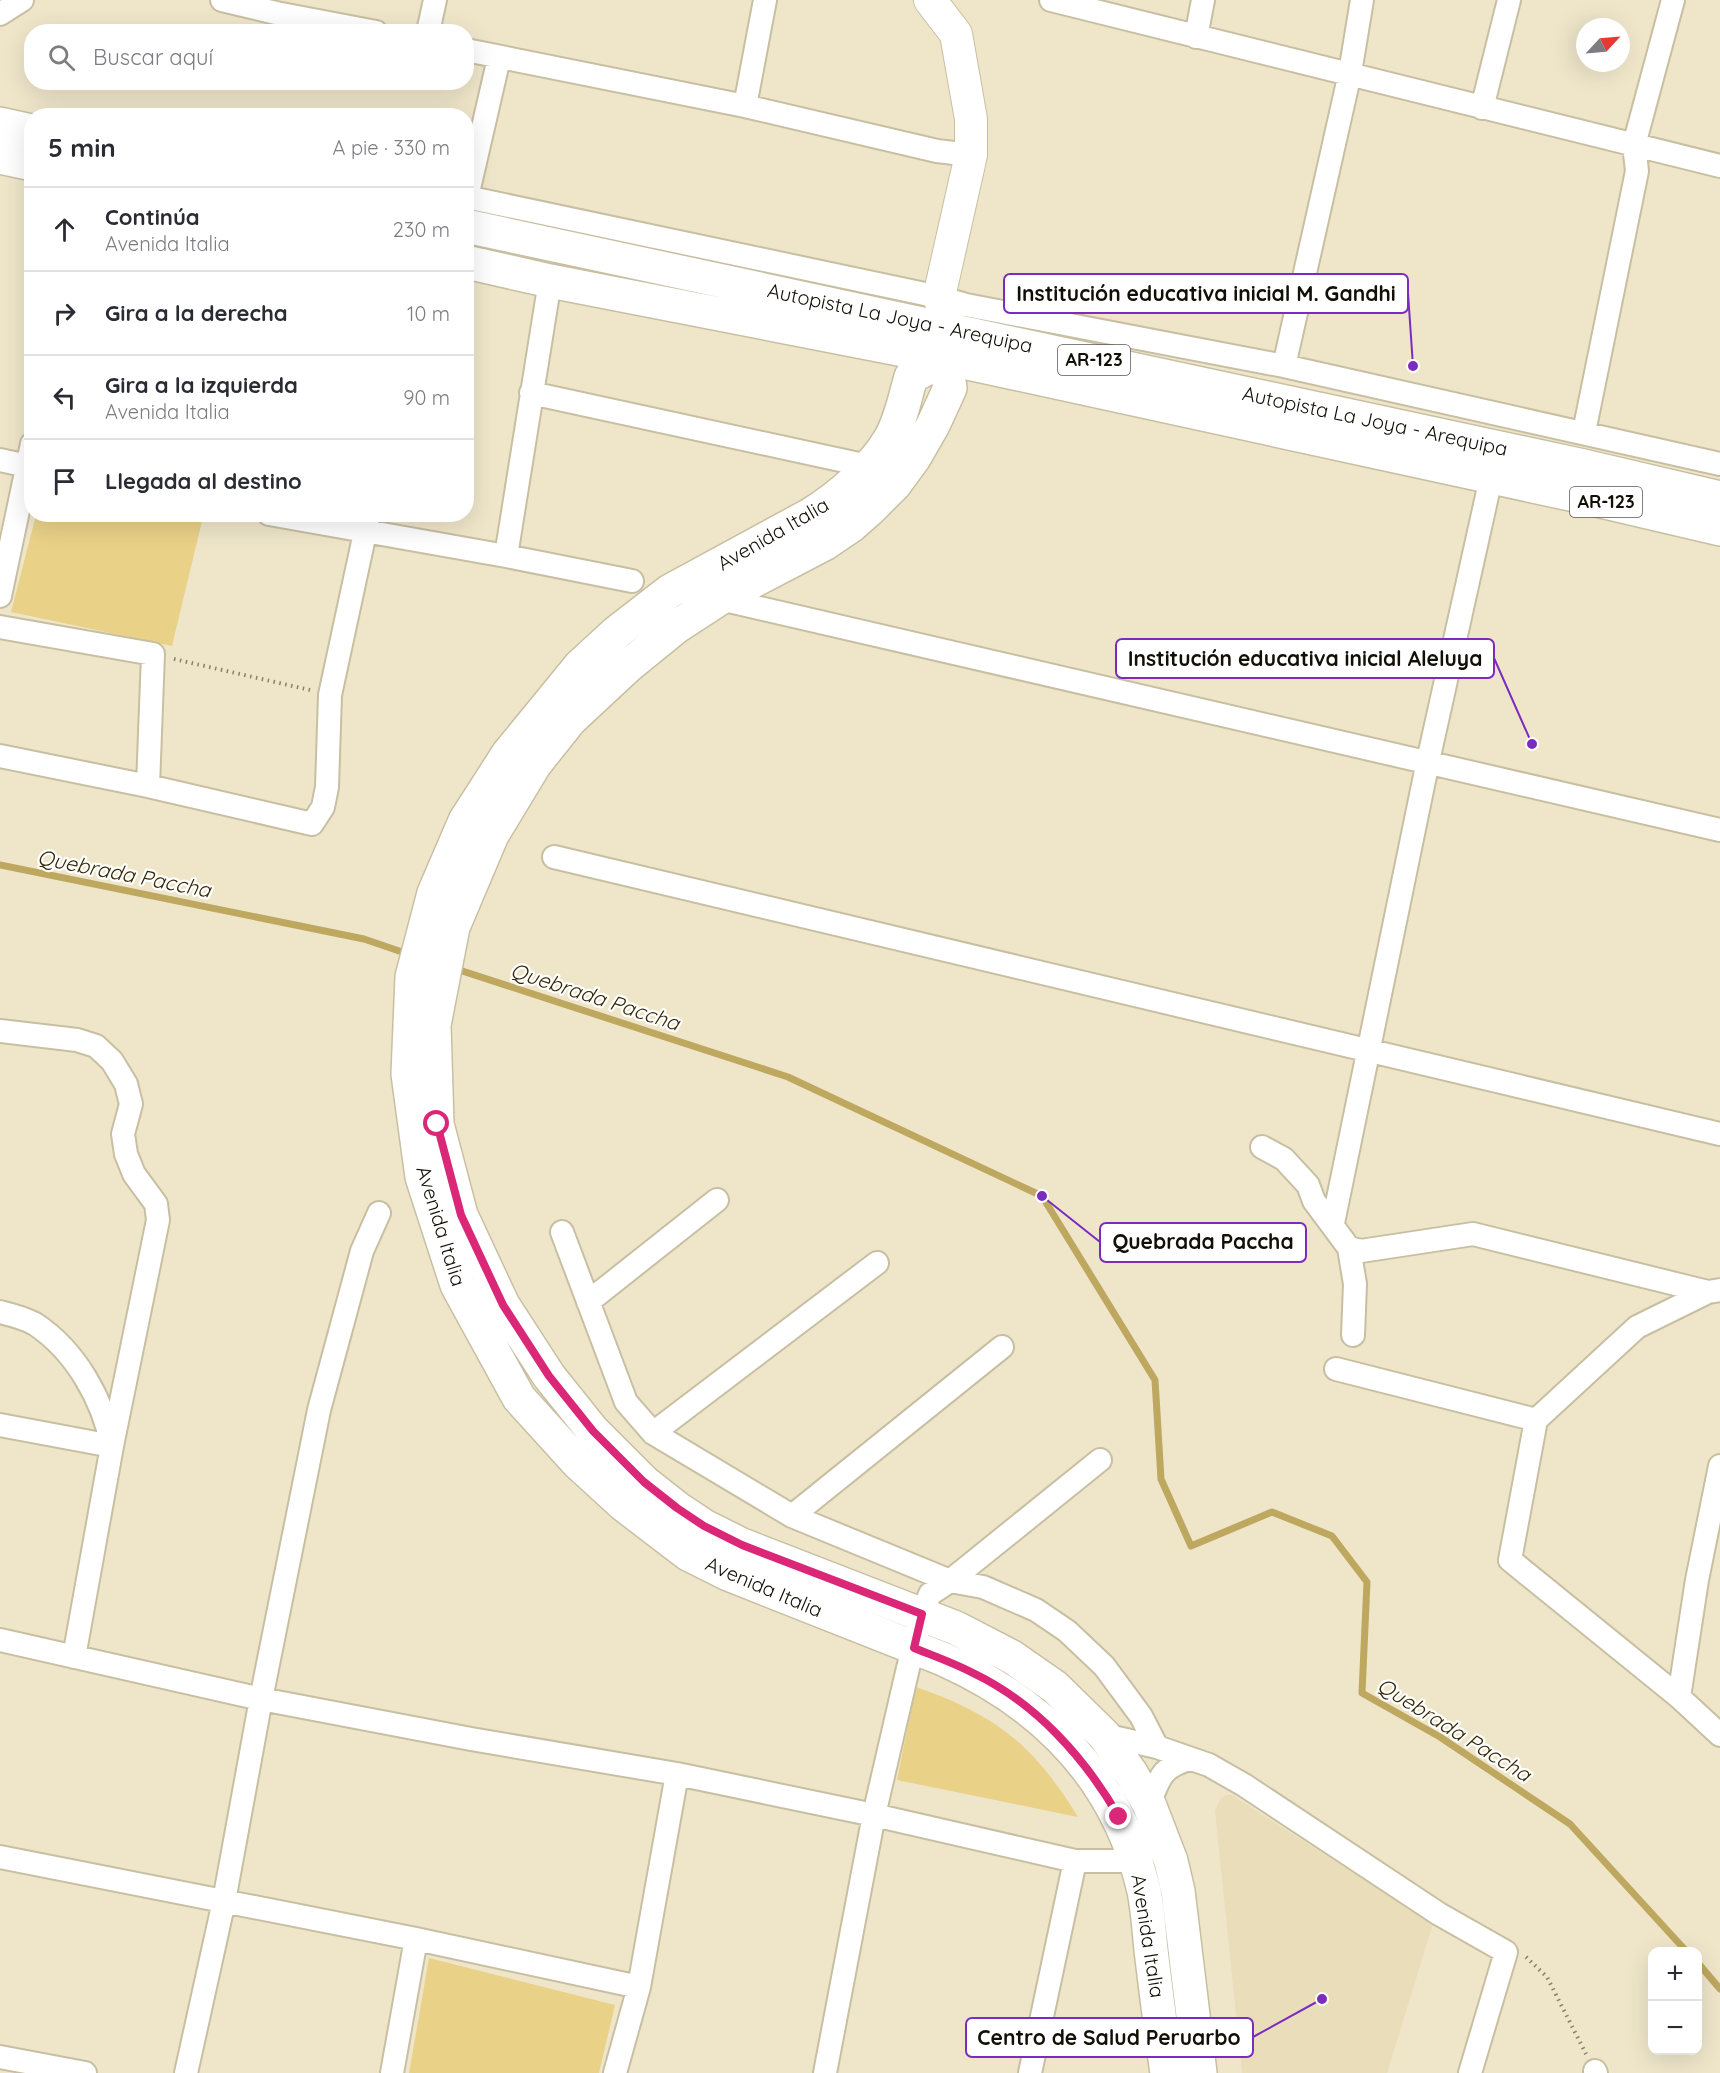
<!DOCTYPE html>
<html lang="es">
<head>
<meta charset="utf-8">
<style>
	body { margin:0; font-family:Quicksand,sans-serif; background:#f7f7f7; color:#2b2b33 }
	.controls { position:absolute; right:18px; bottom:18px; display:grid; overflow:hidden; border-radius:12px; box-shadow:0 6px 24px #0002 }
	.controls button { width:54px; height:54px; display:grid; place-items:center; padding:0; border:0; border-bottom:2px solid #e1e1e2; background:#fff; color:#2b2b33; font:30px sans-serif }
	.compass { position:absolute; left:1576px; top:18px; width:54px; height:54px; border-radius:50%; background:#fff; box-shadow:0 6px 24px #0002; rotate:64deg }
	.stop { position:absolute; width:18px; height:18px; margin:-14px; border:4px solid #db2777; border-radius:50%; background:#fff }
	.stop.end { background:#db2777; border-color:#fff; box-shadow:0 2px 6px #0008 }
	.list { margin:0; padding:0; list-style:none }
	h2 { display:flex; justify-content:space-between; align-items:center; height:78px; margin:0; padding:0 24px; font-size:26px }
	h2 small { font-size:20px; font-weight:400; color:#7c7c81 }
	.list li { display:grid; grid-template-columns:39px 1fr auto; gap:18px; align-items:center; box-sizing:border-box; height:84px; padding:0 24px; border-top:2px solid #e1e1e2 }
	.list b { display:block; font-size:22px; white-space:nowrap }
	.list p { margin:0; font-size:20px; white-space:nowrap; color:#7c7c81 }
	.list em { font-size:20px; font-style:normal; color:#7c7c81 }
	.icon { flex:none; width:33px; height:33px; fill:none; stroke:currentColor; stroke-width:2; stroke-linecap:round; stroke-linejoin:round }
	.map { position:relative; flex:none; width:1720px; height:2073px; overflow:hidden }
	.search { position:absolute; background:#fff; box-shadow:0 6px 24px #0002; left:24px; top:24px; width:450px; height:66px; display:flex; align-items:center; gap:15px; box-sizing:border-box; padding:0 21px; border-radius:24px; color:#7c7c81; font-size:22px }
	.panel { position:absolute; background:#fff; box-shadow:0 6px 24px #0002; left:24px; top:108px; width:450px; height:414px; border-radius:24px }
	.map>svg:first-child { display:block }
	.built { fill:#eadeba }
	.green { fill:#e9d188 }
	.lines { fill:none; stroke-linecap:round; stroke-linejoin:round }
	.stream { stroke:#bea75f; stroke-width:7 }
	.street-casing { stroke:#c8bfa3; stroke-width:26 }
	.secondary-casing { stroke:#c8bfa3; stroke-width:34 }
	.primary-casing { stroke:#c8bfa3; stroke-width:36 }
	.path { stroke:#86806d; stroke-width:4; stroke-dasharray:1.5 4.5; stroke-linecap:butt }
	.street { stroke:#fff; stroke-width:22 }
	.secondary { stroke:#fff; stroke-width:32 }
	.primary { stroke:#fff; stroke-width:33 }
	.route { stroke:#db2777; stroke-width:8 }
	.labels { text-anchor:middle; stroke-width:4.5; stroke-linejoin:round; paint-order:stroke }
	.shield { fill:#fff; stroke:#595751; stroke-width:1.5 }
	.shield-label { font-size:18px; font-weight:bold; fill:#120f06 }
	.street-label { font-size:20px; fill:#120f06; stroke:#fff }
	.water-label { font-size:21px; font-style:italic; fill:#322806; stroke:#fff }
	.leader { fill:none; stroke:#7b2cbf; stroke-width:2 }
	.callout-dot { fill:#7b2cbf; stroke:#fff; stroke-width:2 }
	.callout { fill:#fff; stroke:#7b2cbf; stroke-width:2 }
	.callout-label { font-size:21px; text-anchor:middle; font-weight:bold; fill:#120f06 }
</style>
</head>
<body>
<div class="map">
<svg width="1720" height="2073" viewBox="0 0 1720 2073">
	<rect width="100%" height="100%" fill="#efe6ca"/>
	<path class="built" d="M1225,1795H1232L1433,1924L1387,2073H1242L1215,1811L1219,1801Z"/>
	<path class="green" d="M192,514L203,517L172,646L11,612L36,515Z
		M916,1687C996,1715 1034,1745 1078,1817L897,1780Z
		M429,1958L615,2005L599,2073H409Z"/>
	<g class="lines">
		<path class="stream" d="M0,865L364,939L408,954
			M453,968L788,1077L1042,1196L1155,1380L1161,1479L1191,1546L1272,1512L1332,1536L1367,1582L1362,1693L1440,1737L1570,1824L1687,1952
			M1698,1963L1720,1989"/>
		<defs>
			<path id="street" d="M222,0L276,13L376,32
				M1051,0L1720,166
				M0,14L22,0
				M428,32L435,0
				M1196,37L1203,0
				M466,50L745,106L937,151L971,155
				M745,106L765,0
				M1482,108L1509,0
				M466,197L939,297L966,305L1284,366L1720,464
				M467,197L499,58
				M1284,366L1350,73L1362,0
				M531,393L868,466
				M1584,432L1637,171L1634,145L1673,0
				M0,460L32,467
				M269,514L506,556L632,581
				M506,556L550,281
				M0,596L32,444
				M716,598L1720,830
				M0,627L153,654L148,786
				M0,756L148,786L312,824L323,807L327,787L330,695L369,514
				M554,857L1720,1134
				M0,1031L77,1040L96,1046L112,1061L126,1084L131,1104L123,1134L126,1154L134,1174L156,1204L158,1220L112,1446L74,1657
				M1262,1147L1284,1159L1308,1185L1314,1201L1349,1248L1361,1251L1473,1234L1708,1292
				M1333,1223L1428,761L1491,478
				M562,1232L626,1402L653,1433L792,1516L950,1581L983,1587L1036,1610L1067,1631L1104,1666L1141,1716L1157,1747
				M1349,1248L1355,1284L1353,1335
				M1720,1290L1708,1292L1637,1327L1536,1420L1510,1560L1679,1697L1720,1735
				M588,1302L717,1200
				M0,1312C12,1315 25,1318 35,1324C76,1351 103,1400 112,1446L0,1425
				M1336,1369L1536,1420
				M653,1433L877,1263
				M792,1516L1002,1347
				M0,1640L261,1699L471,1739L677,1774L874,1815L1075,1861H1136
				M1679,1697L1697,1580L1720,1466
				M1104,1735L1157,1747L1209,1765L1244,1785L1439,1914L1506,1952L1470,2073
				M1149,1804C1160,1778 1160,1768 1189,1759
				M0,1857L416,1939L639,1987
				M0,2057L85,2073
				M1595,2071L1596,2073
				M186,2073L224,1901L261,1699L319,1410L362,1251L379,1213
				M392,2073L416,1939
				M615,2073L639,1987L677,1774
				M825,2073L874,1815L908,1668L922,1614L930,1594L950,1581L1100,1460
				M1030,2073L1075,1861"/>
			<path id="secondary" d="M930,0L956,34L971,119V155L939,297L951,329"/>
			<path id="primary" d="M0,124L32,131
				M0,157L32,164
				M466,226L1579,465L1720,498
				M466,262L550,281L945,358L1579,496L1720,529
				M1167,2073C1161,2032 1156,1991 1151,1950C1149,1931 1148,1911 1144,1891C1118,1779 1046,1705 943,1659L728,1574L688,1554L624,1505L577,1462L519,1398L457,1285L422,1177L408,1074L412,977L434,893L465,821L508,754L580,666L617,632L670,591L810,515C838,498 874,467 890,439C901,420 905,397 911,377L945,358L950,388L933,425L914,458L895,484L869,510L852,525L824,544L719,599L676,627L628,666L570,720L535,764L492,835L453,927L434,1025L437,1124L461,1215L503,1305L549,1376L593,1431L644,1482L677,1508L704,1526L742,1545L956,1628L1012,1657L1055,1687L1104,1735L1131,1773L1149,1804L1171,1861L1178,1891L1200,2073"/>
		</defs>
		<use href="#street" class="street-casing"/>
		<use href="#secondary" class="secondary-casing"/>
		<use href="#primary" class="primary-casing"/>
		<path class="path" d="M174,659L310,690
			M1526,1957L1547,1977L1586,2054"/>
		<use href="#street" class="street"/>
		<use href="#secondary" class="secondary"/>
		<use href="#primary" class="primary"/>
	</g>
	<g class="lines">
		<path class="route" d="M437,1124L461,1215L503,1305L549,1376L593,1431L644,1482L677,1508L704,1526L742,1545L922,1614L914,1648C934,1656 954,1663 973,1673C1036,1703 1085,1758 1119,1817"/>
	</g>
	<g class="labels">
		<g class="shield">
			<rect x="1058" y="345" width="72" height="30" rx="4.5"/>
			<rect x="1570" y="487" width="72" height="30" rx="4.5"/>
		</g>
		<g class="shield-label">
			<text x="1094" y="366">AR-123</text>
			<text x="1606" y="508">AR-123</text>
		</g>
		<g class="street-label">
			<text transform="translate(900 318) rotate(12)" y="7">Autopista La Joya - Arequipa</text>
			<text transform="translate(1375 421) rotate(12)" y="7">Autopista La Joya - Arequipa</text>
			<text transform="translate(773 534) rotate(-30)" y="7">Avenida Italia</text>
			<text transform="translate(441 1226) rotate(73)" y="7">Avenida Italia</text>
			<text transform="translate(764 1587) rotate(23)" y="7">Avenida Italia</text>
			<text transform="translate(1148 1936) rotate(81)" y="7">Avenida Italia</text>
		</g>
		<g class="water-label">
			<text transform="translate(124 874) rotate(11)" y="7">Quebrada Paccha</text>
			<text transform="translate(595 997) rotate(18)" y="7">Quebrada Paccha</text>
			<text transform="translate(1454 1730) rotate(32)" y="7">Quebrada Paccha</text>
		</g>
	</g>
	<path class="leader" d="M1413 366L1408 293M1532 744L1494 658M1042 1196L1100 1242M1322 1999L1253 2037"/>
	<g class="callout-dot">
		<circle cx="1413" cy="366" r="6"/>
		<circle cx="1532" cy="744" r="6"/>
		<circle cx="1042" cy="1196" r="6"/>
		<circle cx="1322" cy="1999" r="6"/>
	</g>
	<g class="callout">
		<rect x="1004" y="274" width="404" height="39" rx="6"/>
		<rect x="1116" y="639" width="378" height="39" rx="6"/>
		<rect x="1100" y="1223" width="206" height="39" rx="6"/>
		<rect x="966" y="2018" width="287" height="39" rx="6"/>
	</g>
	<g class="callout-label">
		<text x="1206" y="301">Institución educativa inicial M. Gandhi</text>
		<text x="1305" y="666">Institución educativa inicial Aleluya</text>
		<text x="1203" y="1249">Quebrada Paccha</text>
		<text x="1109" y="2045">Centro de Salud Peruarbo</text>
	</g>
</svg>
<div class="controls">
<button>+</button>
<button>−</button>
</div>
<svg class="compass" viewBox="-18 -18 36 36"><path d="M0-13l5 13h-10z" fill="#e53935"/><path d="M0 13l5-13h-10z" fill="#7c7c81"/></svg>
<div class="stop" style="left:437px;top:1124px"></div>
<div class="stop end" style="left:1119px;top:1817px"></div>
<div class="search"><svg class="icon" aria-label="search" viewBox="0 0 24 24"><circle cx="10" cy="10" r="6"/><path d="M15 15l6 6"/></svg>Buscar aquí</div>
<section class="panel">
<h2>5 min<small>A pie · 330 m</small></h2>
<ul class="list">
<li><svg class="icon" aria-label="ahead" viewBox="0 0 24 24"><path d="M12 20V5M6 11l6-6 6 6"/></svg><div><b>Continúa</b><p>Avenida Italia</p></div><em>230 m</em></li>
<li><svg class="icon" aria-label="right" viewBox="0 0 24 24"><path d="M7 20v-9h11M14 6l5 5-5 5"/></svg><div><b>Gira a la derecha</b></div><em>10 m</em></li>
<li><svg class="icon" aria-label="left" viewBox="0 0 24 24"><path d="M17 20v-9H6M10 6l-5 5 5 5"/></svg><div><b>Gira a la izquierda</b><p>Avenida Italia</p></div><em>90 m</em></li>
<li><svg class="icon" aria-label="arrive" viewBox="0 0 24 24"><path d="M6 21V4h12l-3 4 3 4H6"/></svg><div><b>Llegada al destino</b></div></li>
</ul>
</section>
</div>
</body>
</html>
